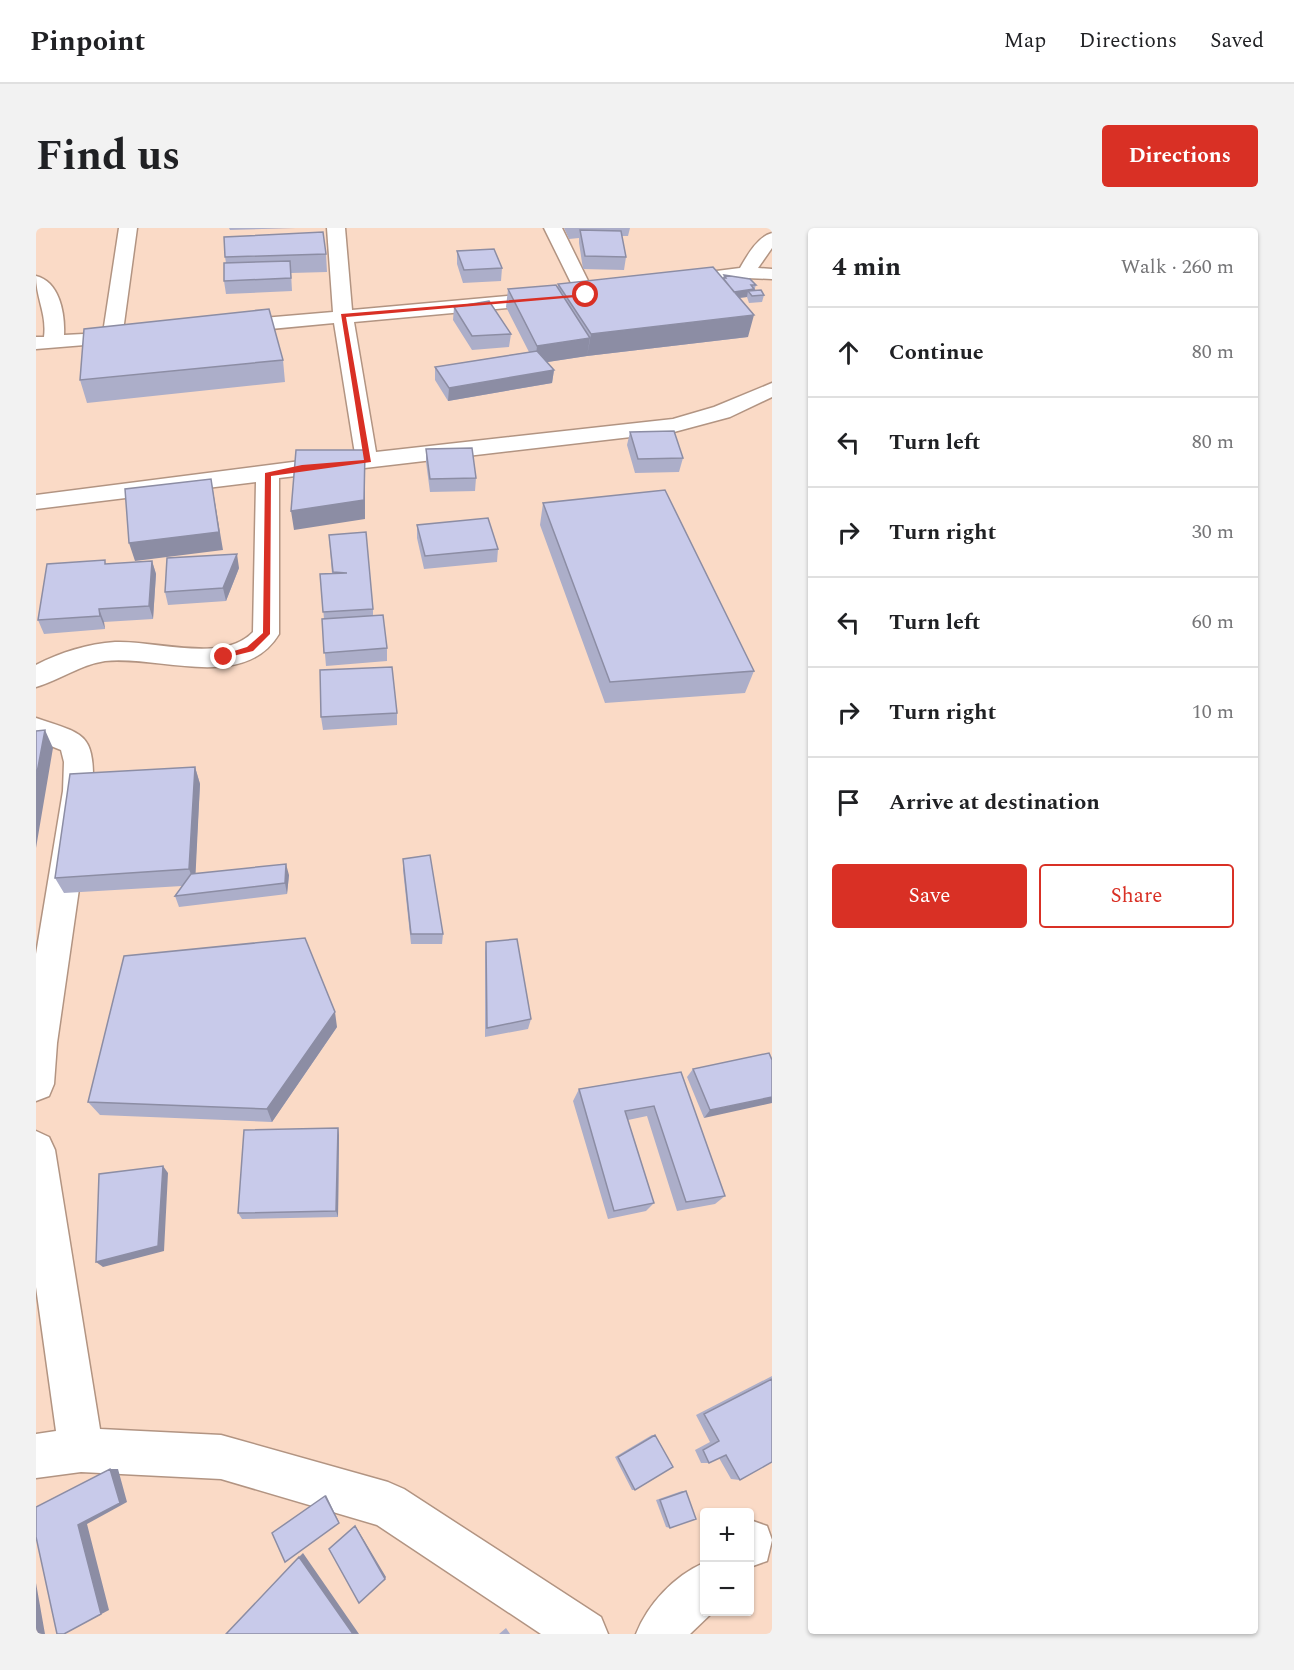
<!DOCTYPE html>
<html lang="en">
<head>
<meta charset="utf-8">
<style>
	body { margin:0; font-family:Spectral,serif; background:#f2f2f2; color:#202124 }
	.controls { position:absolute; right:18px; bottom:18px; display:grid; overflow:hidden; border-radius:6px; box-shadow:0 2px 4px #0004 }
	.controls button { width:54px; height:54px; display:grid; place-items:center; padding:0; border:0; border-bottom:2px solid #e0e0e0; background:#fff; color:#202124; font:30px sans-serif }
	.stop { position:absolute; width:18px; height:18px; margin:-14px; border:4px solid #d93025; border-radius:50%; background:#fff }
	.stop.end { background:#d93025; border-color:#fff; box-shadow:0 2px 6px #0008 }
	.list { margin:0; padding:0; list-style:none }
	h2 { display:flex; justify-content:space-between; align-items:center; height:78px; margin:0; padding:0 24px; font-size:26px }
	h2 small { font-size:20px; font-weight:400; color:#757577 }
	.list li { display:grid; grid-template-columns:39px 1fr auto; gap:18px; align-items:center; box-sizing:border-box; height:90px; padding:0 24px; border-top:2px solid #e0e0e0 }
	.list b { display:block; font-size:22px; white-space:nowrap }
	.list em { font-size:20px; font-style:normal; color:#757577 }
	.actions { display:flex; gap:12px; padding:18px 24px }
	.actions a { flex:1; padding:14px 0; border:2px solid #d93025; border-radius:6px; text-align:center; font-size:21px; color:#d93025 }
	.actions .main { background:#d93025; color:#fff }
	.icon { flex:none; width:33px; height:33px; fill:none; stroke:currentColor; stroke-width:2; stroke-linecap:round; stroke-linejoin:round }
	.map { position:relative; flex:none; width:736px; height:1406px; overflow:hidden; border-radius:6px }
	header { display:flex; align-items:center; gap:36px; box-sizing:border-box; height:84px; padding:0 30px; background:#fff; border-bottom:2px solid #e0e0e0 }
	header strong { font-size:28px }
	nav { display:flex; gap:33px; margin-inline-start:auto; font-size:21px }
	.intro { display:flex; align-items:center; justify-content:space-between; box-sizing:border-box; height:144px; padding:0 36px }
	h1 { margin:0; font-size:42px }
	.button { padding:15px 27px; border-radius:6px; background:#d93025; color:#fff; font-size:21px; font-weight:700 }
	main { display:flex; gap:36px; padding:0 36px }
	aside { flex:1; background:#fff; border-radius:6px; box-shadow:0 2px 4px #0004 }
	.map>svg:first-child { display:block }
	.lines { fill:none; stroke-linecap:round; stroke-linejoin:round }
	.minor-casing { stroke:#b29482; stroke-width:3 }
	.minor { fill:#fff; fill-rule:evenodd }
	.wall { fill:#acaec9 }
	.shaded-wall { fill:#8c8da4 }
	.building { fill:#c8caea; stroke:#8c8da4; stroke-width:1.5 }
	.route { fill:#d93025 }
</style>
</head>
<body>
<header>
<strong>Pinpoint</strong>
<nav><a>Map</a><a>Directions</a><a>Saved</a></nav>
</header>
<div class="intro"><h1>Find us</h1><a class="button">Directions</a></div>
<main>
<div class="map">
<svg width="736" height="1406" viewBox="0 0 736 1406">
	<rect width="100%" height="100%" fill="#fadac6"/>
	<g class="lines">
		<defs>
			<path id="minor" d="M83,0H101L87,103L98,105L101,109L98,113L0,121V109H8C11,86 0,70 0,48C24,54 29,86 28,107L67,105Z
				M291,0H309L316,82L515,64L524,70L515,76L318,94L340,224L637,191L678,179L736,155V169L694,189L638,204L243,250V406C208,464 123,427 69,433C43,437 24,452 0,459V437C25,424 52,416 79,414C119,412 187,436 217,404L220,254L0,281V267L319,226L298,95L193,105L183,99L193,93L297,84Z
				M508,0H526L559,67L557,71H543L541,67Z
				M736,5V20L722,40L736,41V51L710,50L641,60L632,54L641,48L704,40C711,28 721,9 736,5Z
				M0,490C52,507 58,506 57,563L21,815L18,856L13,868L0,873V726L27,563L28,534L25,522L0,512Z
				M0,903L13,909L19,922L64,1201L185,1207L352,1254L368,1261L565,1389L572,1406H505L341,1297L185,1251L45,1244L0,1250V1206L20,1203L0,1059Z
				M714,1292L731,1298L736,1312L731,1333L714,1339Z
				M668,1335V1384H677L654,1406H600C612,1376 638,1348 668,1335Z"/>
		</defs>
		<use href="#minor" class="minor-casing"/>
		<use href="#minor" class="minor"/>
	</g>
	<path class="wall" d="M193,0H260L194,2Z
		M528,0H594L592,8H586L590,29L588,42L547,41L543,15V10L533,11Z
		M421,23L466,40L465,53L427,55L421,36Z
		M290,26L291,44L255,45L256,63L190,66L188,53L190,35L189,29Z
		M688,47L720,57L718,63L728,67L726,74L713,75L711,69L703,70L712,109L551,128L511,134L518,142L516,155L412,173L399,152V139L493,124L470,79L472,61L522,60V56L687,50Z
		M418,79L475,106L473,119L436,122L417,92Z
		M247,132L249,154L51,175L44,152Z
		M594,204L647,230L643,244L599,245L591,217Z
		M390,221L440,250L439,263L394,264L390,234Z
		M507,275L718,443L709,465L569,475L504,297Z
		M381,297L462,321L461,334L388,341L381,310Z
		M293,307L337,381V388L351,420V433L290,438L286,391H288L284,346H296Z
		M116,333L120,346L117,391L68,394L69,401L8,406L2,392L70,336Z
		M203,340L190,373L132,377L129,364Z
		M361,485V497L287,502L285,489Z
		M159,539L164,556L159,645L253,647L251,666L143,679L139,668L146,658L28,665L19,650Z
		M367,631L407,706L406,716H375L367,642Z
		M450,714L495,791L492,801L449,809V724Z
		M301,799L236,894L64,887L52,874Z
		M736,832L668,890L651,849L657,841Z
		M645,844L689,968L679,976L641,983L611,888L592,892L618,975L610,983L572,991L537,873L543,861Z
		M302,900L303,907L302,989L206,991L202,985Z
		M736,1148V1234L704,1252L695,1251L683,1230L673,1235H665L659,1222L674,1214L660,1187Z
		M616,1207H619L599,1262H596L579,1229Z
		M646,1263H650L634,1300L630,1299L620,1272Z
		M470,1400L474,1406H463Z"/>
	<path class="shaded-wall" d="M718,61L716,68L712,63L711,69L693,71L695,64Z
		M718,87L712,109L551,128L555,106Z
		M554,110L551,128L499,136L501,118Z
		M518,142L516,155L412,173L413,160Z
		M329,222V291L258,302L255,283Z
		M175,251L187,322L99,333L93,315Z
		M201,326L203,340L190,373L187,360Z
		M116,333L120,346L117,391L113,378Z
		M63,381L68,394L69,401L64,388Z
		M9,502L17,520L0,620V550Z
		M159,539L164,556L159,657L153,641Z
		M250,636L253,647L251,666L249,655Z
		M299,784L301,799L236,894L231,881Z
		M736,869V875L668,890L674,882Z
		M302,900L303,907L302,989L300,983Z
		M127,938L132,945L128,1023L67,1039L60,1034Z
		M74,1241H82L91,1274L51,1296L73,1382L28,1406L42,1297Z
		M290,1267L303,1294V1295L289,1268Z
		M319,1297L350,1349L349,1351L319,1298Z
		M267,1325L323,1406H317L263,1329Z
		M0,1355L9,1406H0Z"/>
	<path class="building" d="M544,2L585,3L590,29L549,28Z
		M287,4L290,26L189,29L188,9Z
		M458,21L466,40L428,42L421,23Z
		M254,33L255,50L188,53V35Z
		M677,39L718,87L555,106L522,56Z
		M688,47L714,51L720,57H715L718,61L698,64L687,50H690Z
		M520,57L554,110L501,118L472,61Z
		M725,62L728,67L716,68L712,63Z
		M453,73L475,106L436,108L418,79Z
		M233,81L247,132L44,152L48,101Z
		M501,123L518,142L413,160L399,139Z
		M638,203L647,230L602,231L594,204Z
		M436,220L440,250L394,251L390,221Z
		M260,222H329L328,272L255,283Z
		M175,251L183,304L93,315L89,261Z
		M629,262L718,443L574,454L507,275Z
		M452,290L462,321L389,328L381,297Z
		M330,304L337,381L287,384L284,346L311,345L297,344L293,307Z
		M201,326L187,360L129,364L131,330Z
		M69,332V336L116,333L113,378L63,381L64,388L2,392L11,336Z
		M347,387L351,420L288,425L286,391Z
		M356,439L361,485L285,489L284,442Z
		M9,502L0,550V503Z
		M159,539L153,641L19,650L34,546Z
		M394,627L407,706H375L367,631Z
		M250,636L249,655L139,668L155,646Z
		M269,710L299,784L231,881L52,874L88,728Z
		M481,711L495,791L451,800L450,714Z
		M733,825L736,832V869L674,882L657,841Z
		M645,844L689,968L650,974L618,878L589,883L618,975L578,983L543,861Z
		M302,900L300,983L202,985L208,902Z
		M127,938L122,1018L60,1034L63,946Z
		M736,1151V1234L704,1252L690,1227L673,1235L667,1222L683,1213L668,1186Z
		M619,1207L637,1239L599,1262L582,1229Z
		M74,1241L84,1275L42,1297L65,1386L28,1406H21L0,1309V1279Z
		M650,1263L660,1291L634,1300L624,1272Z
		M289,1268L303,1295L249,1334L236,1305Z
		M319,1298L349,1351L323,1375L293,1321Z
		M263,1329L317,1406H190Z"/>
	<path class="route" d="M550,66L552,68L310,89L335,234L235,248L234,406L217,423L185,431V427L211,419L227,405L229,245L266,237L328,232L305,86Z"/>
</svg>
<div class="controls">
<button>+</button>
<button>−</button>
</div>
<div class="stop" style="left:550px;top:67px"></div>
<div class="stop end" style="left:188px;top:429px"></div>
</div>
<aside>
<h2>4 min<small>Walk · 260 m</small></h2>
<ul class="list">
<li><svg class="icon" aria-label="ahead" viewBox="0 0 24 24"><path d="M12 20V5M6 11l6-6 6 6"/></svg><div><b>Continue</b></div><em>80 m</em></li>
<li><svg class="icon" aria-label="left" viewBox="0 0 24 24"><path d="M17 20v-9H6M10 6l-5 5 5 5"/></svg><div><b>Turn left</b></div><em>80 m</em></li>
<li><svg class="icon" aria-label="right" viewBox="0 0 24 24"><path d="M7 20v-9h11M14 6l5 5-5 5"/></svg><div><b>Turn right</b></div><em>30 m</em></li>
<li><svg class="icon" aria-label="left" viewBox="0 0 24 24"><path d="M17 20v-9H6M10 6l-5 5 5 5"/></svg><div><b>Turn left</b></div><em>60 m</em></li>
<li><svg class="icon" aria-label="right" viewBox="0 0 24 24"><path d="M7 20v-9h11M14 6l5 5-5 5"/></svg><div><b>Turn right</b></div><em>10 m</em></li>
<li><svg class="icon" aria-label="arrive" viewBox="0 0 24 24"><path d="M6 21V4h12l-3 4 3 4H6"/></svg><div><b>Arrive at destination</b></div></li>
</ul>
<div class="actions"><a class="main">Save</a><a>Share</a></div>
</aside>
</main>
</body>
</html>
